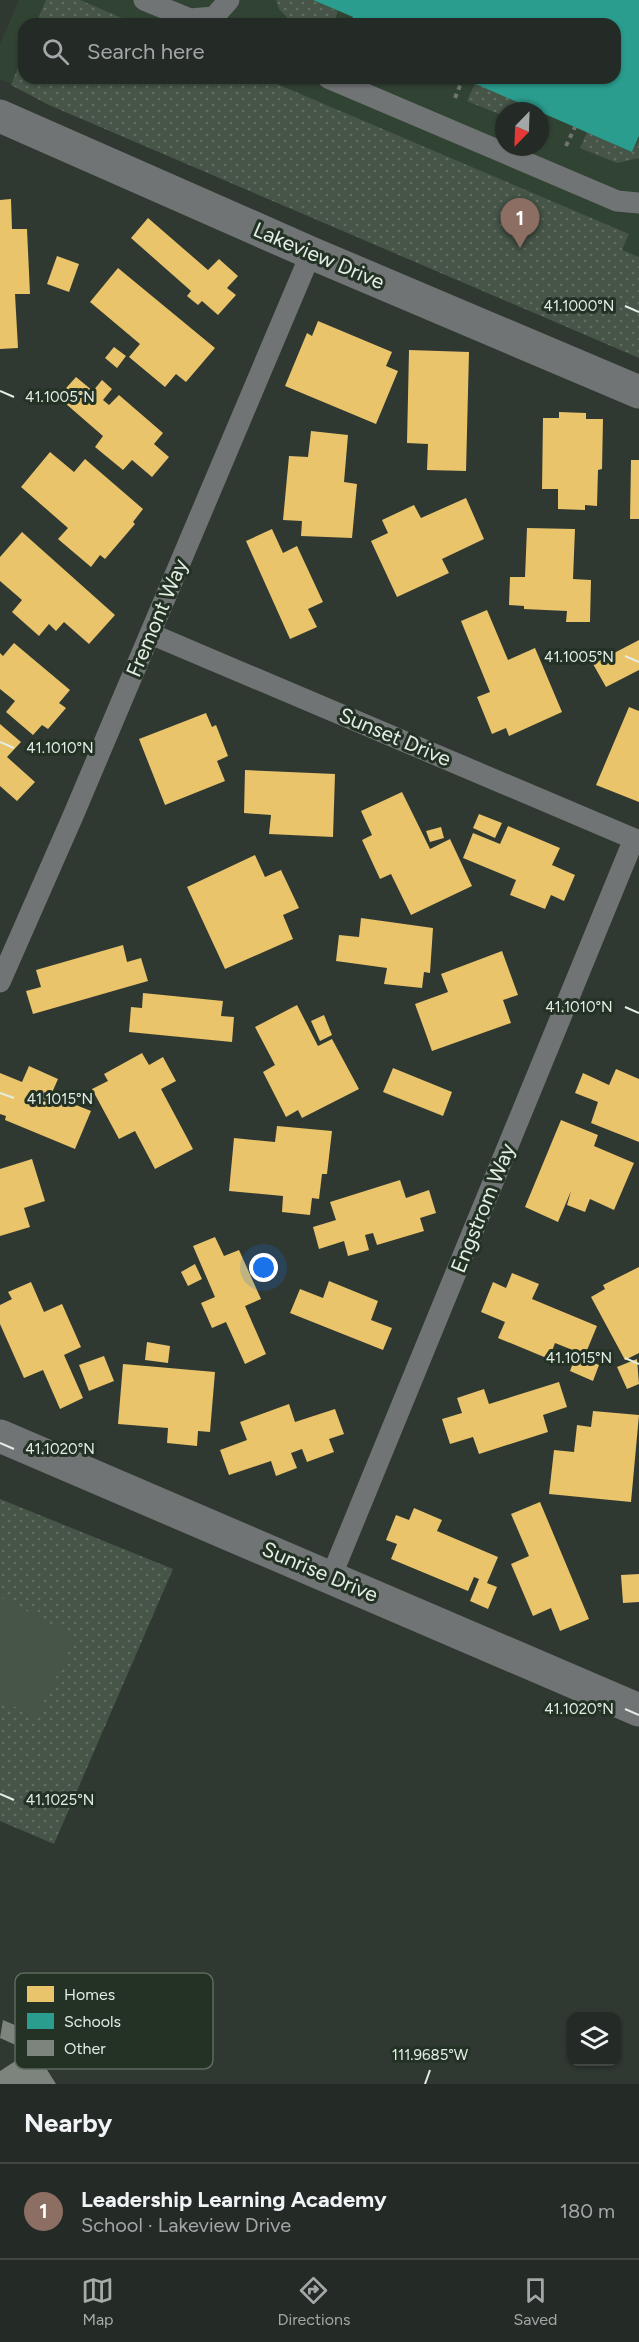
<!DOCTYPE html>
<html lang="en">
<head>
<meta charset="utf-8">
<style>
	body { margin:0; font-family:Figtree,sans-serif; background:#2c322e; color:#f1f3f6 }
	.controls { position:absolute; right:18px; bottom:18px; display:grid; overflow:hidden; border-radius:12px; box-shadow:0 2px 4px #0004 }
	.controls button { width:54px; height:54px; display:grid; place-items:center; padding:0; border:0; border-bottom:2px solid #414643; background:#242a26; color:#f1f3f6; font:30px sans-serif }
	.compass { position:absolute; left:495px; top:102px; width:54px; height:54px; border-radius:50%; background:#242a26; box-shadow:0 2px 4px #0004; rotate:203deg }
	.you { position:absolute; left:264px; top:1268px; width:21px; height:21px; margin:-15px; border:4px solid #fff; border-radius:50%; background:#1a73e8; box-shadow:0 0 0 9px #1a73e833 }
	.badge { display:grid; place-items:center; width:39px; height:39px; border-radius:50%; background:#a4aea6; color:#fff; font-size:20px; font-weight:700 }
	.pin { position:absolute; translate:-50% -50px; filter:drop-shadow(0 2px 3px #0008) }
	.pin::after { content:''; position:absolute; top:32px; width:21px; height:18px; background:inherit; clip-path:polygon(0 0,100% 0,50% 100%) }
	.list { margin:0; padding:0; list-style:none }
	h2 { display:flex; justify-content:space-between; align-items:center; height:78px; margin:0; padding:0 24px; font-size:26px }
	h2 small { font-size:20px; font-weight:400; color:#a3a7a7 }
	.list li { display:grid; grid-template-columns:39px 1fr auto; gap:18px; align-items:center; box-sizing:border-box; height:96px; padding:0 24px; border-top:2px solid #414643 }
	.list b { display:block; font-size:22px; white-space:nowrap }
	.list p { margin:0; font-size:20px; white-space:nowrap; color:#a3a7a7 }
	.list em { font-size:20px; font-style:normal; color:#a3a7a7 }
	.icon { flex:none; width:33px; height:33px; fill:none; stroke:currentColor; stroke-width:2; stroke-linecap:round; stroke-linejoin:round }
	.map { position:relative; flex:none; width:639px; height:2084px; overflow:hidden }
	.search { position:absolute; background:#242a26; box-shadow:0 2px 4px #0004; left:18px; right:18px; top:18px; height:66px; display:flex; align-items:center; gap:15px; box-sizing:border-box; padding:0 21px; border-radius:18px; color:#a3a7a7; font-size:22px }
	.sheet { height:174px; background:#242a26 }
	nav { display:flex; justify-content:space-around; align-items:center; box-sizing:border-box; height:84px; border-top:2px solid #414643; background:#242a26; font-size:16px; color:#a3a7a7 }
	nav a { display:grid; justify-items:center; gap:3px }
	nav .on { color:#a4aea6 }
	.map>svg:first-child { display:block }
	.built { fill:#314333; fill-rule:evenodd }
	.grass { fill:url(#grass-dots) }
	.garden { fill:#465548 }
	.homes { fill:#e9c46a }
	.schools { fill:#2a9d8f }
	.building { fill:#7d847e }
	.lines { fill:none; stroke-linecap:round; stroke-linejoin:round }
	.path { stroke:#717472; stroke-width:4; stroke-dasharray:4.5 4.5; stroke-linecap:butt }
	.service { stroke:#717474; stroke-width:21 }
	.minor { stroke:#717474; stroke-width:33 }
	.ticks { fill:none; stroke:#e3ede4; stroke-width:2 }
	.labels { text-anchor:middle; stroke-width:6; stroke-linejoin:round; paint-order:stroke }
	.street-label { font-size:21px; fill:#e3ede4; stroke:#233225 }
	.key { fill:#233225; stroke:#5d6a5e; stroke-width:1.5 }
	.key-label { font-size:16px; fill:#e3ede4 }
	.ticks-label { font-size:15px; text-anchor:middle; fill:#e3ede4; stroke:#233225; stroke-width:6; stroke-linejoin:round; paint-order:stroke }
</style>
</head>
<body>
<div class="map">
<svg width="639" height="2084" viewBox="0 0 639 2084">
	<defs>
		<pattern id="grass-dots" width="8" height="8" patternUnits="userSpaceOnUse" patternTransform="scale(1.5)"><rect width="8" height="8" fill="#465548"/><path d="M2 2h.1M6 6h.1" fill="none" stroke="#616e62" stroke-width="1.8" stroke-linecap="round"/></pattern>
	</defs>
	<rect width="100%" height="100%" fill="#303832"/>
	<path class="built" d="M19,0H639V348L0,79V44ZM24,24H615V78H24ZM504,111H540V147H504Z"/>
	<path class="grass" d="M46,0H80L136,24H36Z
		M276,0H313L338,11L333,24H293L279,9Z
		M24,53V78H263L629,234L622,250L639,257V358L49,105L11,85Z
		M475,83L537,111H504V116L467,101Z
		M587,132L632,152L639,139V158L617,163L580,148Z
		M0,1499L173,1569L54,1844L0,1821Z"/>
	<path class="garden" d="M0,1597L76,1637L36,1718L0,1699Z"/>
	<path class="homes" d="M11,199L12,229H27L30,294H15L18,348L0,349V200Z
		M148,218L208,270L219,259L238,276L227,288L236,295L218,315L202,301L198,305L187,296L191,291L131,238Z
		M57,256L79,264L69,292L47,284Z
		M118,268L215,348L186,382L176,374L165,387L129,357L140,344L90,302Z
		M318,321L392,352L386,366L398,371L376,424L285,386L307,333L312,336Z
		M114,347L126,356L117,368L105,358Z
		M409,350L469,352L466,471L427,470L428,444L407,443Z
		M76,377L93,391L102,380L112,389L103,400L109,405L119,395L163,433L154,444L169,457L152,477L132,460L123,470L95,447L103,436L58,397Z
		M559,412L586,413V419H603L602,469L598,470L597,506L585,505V510L558,509V489H542L543,418H559Z
		M311,431L348,435L344,482L357,484L352,538L301,536L302,521L283,520L289,456L308,457Z
		M50,452L74,472L85,459L143,509L133,522L135,524L105,559L100,555L91,567L58,539L68,528L21,487Z
		M631,460H639V519H630Z
		M466,498L484,539L442,559L449,573L397,597L371,541L388,533L382,520L414,505L421,518Z
		M527,528L575,529L573,579L591,580L590,622H566L567,611L524,609V606L509,605L510,577H525Z
		M272,529L283,553L297,546L323,602L308,609L317,627L290,639L246,541Z
		M22,532L115,615L89,644L64,622L56,631L49,624L39,636L12,612L22,600L0,581V557Z
		M487,610L508,660L535,648L562,712L509,736L506,728L492,734L477,697L490,692L461,621Z
		M639,640V670L606,687L593,664Z
		M14,643L70,690L59,703L66,708L48,729L42,725L33,735L6,712L15,701L0,689V653L3,656Z
		M629,707L639,711V802L596,785Z
		M206,713L212,727L216,725L228,756L217,761L225,781L165,805L139,739Z
		M0,724L21,742L7,757L35,782L17,801L0,786Z
		M245,770L335,774L333,837L269,834L271,815L244,813Z
		M402,792L430,849L450,839L472,886L411,915L391,874L380,879L362,840L372,835L361,811Z
		M479,814L502,823L495,838L473,828Z
		M508,826L560,848L552,865L575,875L564,901L551,895L545,909L510,895L516,880L463,858L473,833L500,844Z
		M441,827L444,838L430,842L426,831Z
		M255,855L265,877L281,870L299,908L283,915L293,939L225,969L187,887Z
		M361,918L433,928L430,973L424,972L422,988L384,984L387,968L336,961L339,935L359,937Z
		M123,945L127,962L141,958L148,981L33,1014L26,991L41,987L36,970Z
		M502,951L518,995L503,1000L511,1023L432,1051L415,1004L448,992L441,974Z
		M143,993L223,1001L221,1016L234,1017L232,1042L129,1032L131,1007L142,1008Z
		M297,1005L318,1046L332,1039L359,1089L302,1118L298,1110L286,1117L263,1072L275,1065L255,1027Z
		M324,1015L332,1035L320,1041L311,1021Z
		M142,1053L149,1065L163,1057L176,1081L161,1089L193,1149L155,1169L135,1131L119,1139L92,1089L108,1081L104,1074Z
		M29,1066L58,1079L51,1095L91,1111L75,1149L5,1120L6,1116L0,1114V1073L22,1082Z
		M393,1068L452,1092L443,1116L383,1092Z
		M616,1069L639,1079V1142L591,1123L598,1102L575,1093L583,1073L609,1085Z
		M561,1120L598,1135L594,1146L634,1163L614,1210L590,1199L585,1212L567,1205L571,1191L558,1222L525,1207Z
		M277,1126L332,1131L327,1174H322L319,1199L312,1198L310,1215L282,1212L283,1196L229,1191L234,1138L275,1142Z
		M32,1159L45,1201L24,1208L30,1227L0,1236V1169Z
		M400,1180L406,1198L429,1190L436,1213L420,1218L424,1231L377,1245L373,1233L365,1235L369,1250L348,1256L344,1241L319,1249L313,1227L336,1220L330,1202Z
		M215,1237L224,1256L239,1250L261,1299L245,1306L266,1354L245,1364L226,1322L212,1328L201,1303L215,1297L193,1246Z
		M195,1264L202,1279L188,1286L181,1272Z
		M639,1267V1353L625,1360L591,1297L605,1289L603,1285Z
		M512,1273L539,1284L532,1299L597,1326L585,1355L555,1343L549,1359L498,1338L505,1322L481,1312L493,1282L506,1288Z
		M329,1281L378,1301L371,1320L392,1328L383,1350L290,1313L300,1289L323,1298Z
		M31,1282L44,1312L62,1304L81,1347L64,1355L83,1398L60,1409L43,1370L24,1378L0,1324V1305L12,1299L8,1292Z
		M147,1342L170,1346L168,1363L145,1360Z
		M576,1355L599,1365L593,1381L570,1371Z
		M104,1356L114,1381L89,1391L79,1365Z
		M637,1359L639,1384L627,1389L617,1367Z
		M123,1364L215,1372L210,1432L198,1431L197,1446L167,1443L168,1428L118,1424Z
		M559,1382L567,1407L543,1415L548,1432L479,1454L473,1437L450,1444L442,1419L462,1413L457,1398L484,1389L489,1404Z
		M289,1404L295,1422L335,1409L344,1434L329,1439L334,1452L307,1462L302,1449L291,1453L297,1468L276,1476L271,1461L229,1475L220,1450L247,1440L240,1422Z
		M593,1411L639,1415L631,1502L549,1494L554,1450L574,1452L577,1425L591,1427Z
		M540,1502L589,1619L560,1631L551,1608L533,1616L511,1564L529,1556L511,1514Z
		M414,1508L442,1520L437,1531L498,1557L487,1583L497,1587L488,1609L470,1601L479,1579L474,1577L468,1591L391,1559L397,1544L386,1540L396,1515L409,1520Z
		M639,1574V1602L623,1603L621,1575Z"/>
	<path class="schools" d="M313,0H639V136L632,152L462,78H615V24H349L353,17Z"/>
	<path class="building" d="M3,2020L36,2034L29,2051L0,2038Z
		M34,2049L56,2084H0V2071Z"/>
	<g class="lines">
		<path class="path" d="M347,24L350,16
			M455,98L463,78
			M566,146L575,127"/>
		<path class="service" d="M144,0L190,19L214,17L229,0
			M328,78L617,201L639,203
			M151,634L639,841
			M0,982L73,816L311,253
			M331,1577L634,839"/>
		<path class="minor" d="M0,116L311,253L639,392
			M0,1436L639,1710"/>
	</g>
	<path class="ticks" d="M625,306L639,312M0,391L14,397M625,656L639,662M0,742L14,748M625,1007L639,1013M0,1093L14,1098M625,1358L639,1364M0,1443L14,1449M625,1709L639,1715M0,1794L14,1800M425,2084L430,2070"/>
	<g class="labels">
		<g class="street-label">
			<text transform="translate(319 256) rotate(23)" y="7">Lakeview Drive</text>
			<text transform="translate(157 618) rotate(-67)" y="7">Fremont Way</text>
			<text transform="translate(395 737) rotate(23)" y="7">Sunset Drive</text>
			<text transform="translate(483 1208) rotate(-68)" y="7">Engstrom Way</text>
			<text transform="translate(320 1572) rotate(23)" y="7">Sunrise Drive</text>
		</g>
	</g>
	<rect x="15" y="1973" width="198" height="96" rx="9" class="key"/>
	<rect x="27" y="1986" width="27" height="16" fill="#e9c46a"/>
	<rect x="27" y="2013" width="27" height="16" fill="#2a9d8f"/>
	<rect x="27" y="2040" width="27" height="16" fill="#7d847e"/>
	<g class="key-label">
		<text x="64" y="2000">Homes</text>
		<text x="64" y="2027">Schools</text>
		<text x="64" y="2054">Other</text>
	</g>
	<g class="ticks-label">
		<text x="579" y="311">41.1000°N</text>
		<text x="60" y="402">41.1005°N</text>
		<text x="579" y="662">41.1005°N</text>
		<text x="60" y="753">41.1010°N</text>
		<text x="579" y="1012">41.1010°N</text>
		<text x="60" y="1104">41.1015°N</text>
		<text x="579" y="1363">41.1015°N</text>
		<text x="60" y="1454">41.1020°N</text>
		<text x="579" y="1714">41.1020°N</text>
		<text x="60" y="1805">41.1025°N</text>
		<text x="430" y="2060">111.9685°W</text>
	</g>
</svg>
<div class="controls">
<button><svg class="icon" aria-label="layers" viewBox="0 0 24 24"><path d="M12 4l9 5-9 5-9-5zM3 14l9 5 9-5"/></svg></button>
</div>
<svg class="compass" viewBox="-18 -18 36 36"><path d="M0-13l5 13h-10z" fill="#e53935"/><path d="M0 13l5-13h-10z" fill="#a3a7a7"/></svg>
<div class="you"></div>
<div class="pin badge" style="left:520px;top:248px;background:#8d6e63">1</div>
<div class="search"><svg class="icon" aria-label="search" viewBox="0 0 24 24"><circle cx="10" cy="10" r="6"/><path d="M15 15l6 6"/></svg>Search here</div>
</div>
<section class="sheet">
<h2>Nearby<small></small></h2>
<ul class="list">
<li><span class="badge" style="background:#8d6e63">1</span><div><b>Leadership Learning Academy</b><p>School · Lakeview Drive</p></div><em>180 m</em></li>
</ul>
</section>
<nav>
<a class="on"><svg class="icon" aria-label="map" viewBox="0 0 24 24"><path d="M3 6l6-2 6 2 6-2v14l-6 2-6-2-6 2zM9 4v14M15 6v14"/></svg>Map</a>
<a><svg class="icon" aria-label="directions" viewBox="0 0 24 24"><path d="M12 3l9 9-9 9-9-9zM9 14v-3h6M13 9l2 2-2 2"/></svg>Directions</a>
<a><svg class="icon" aria-label="saved" viewBox="0 0 24 24"><path d="M7 4h10v16l-5-4-5 4z"/></svg>Saved</a>
</nav>
</body>
</html>
